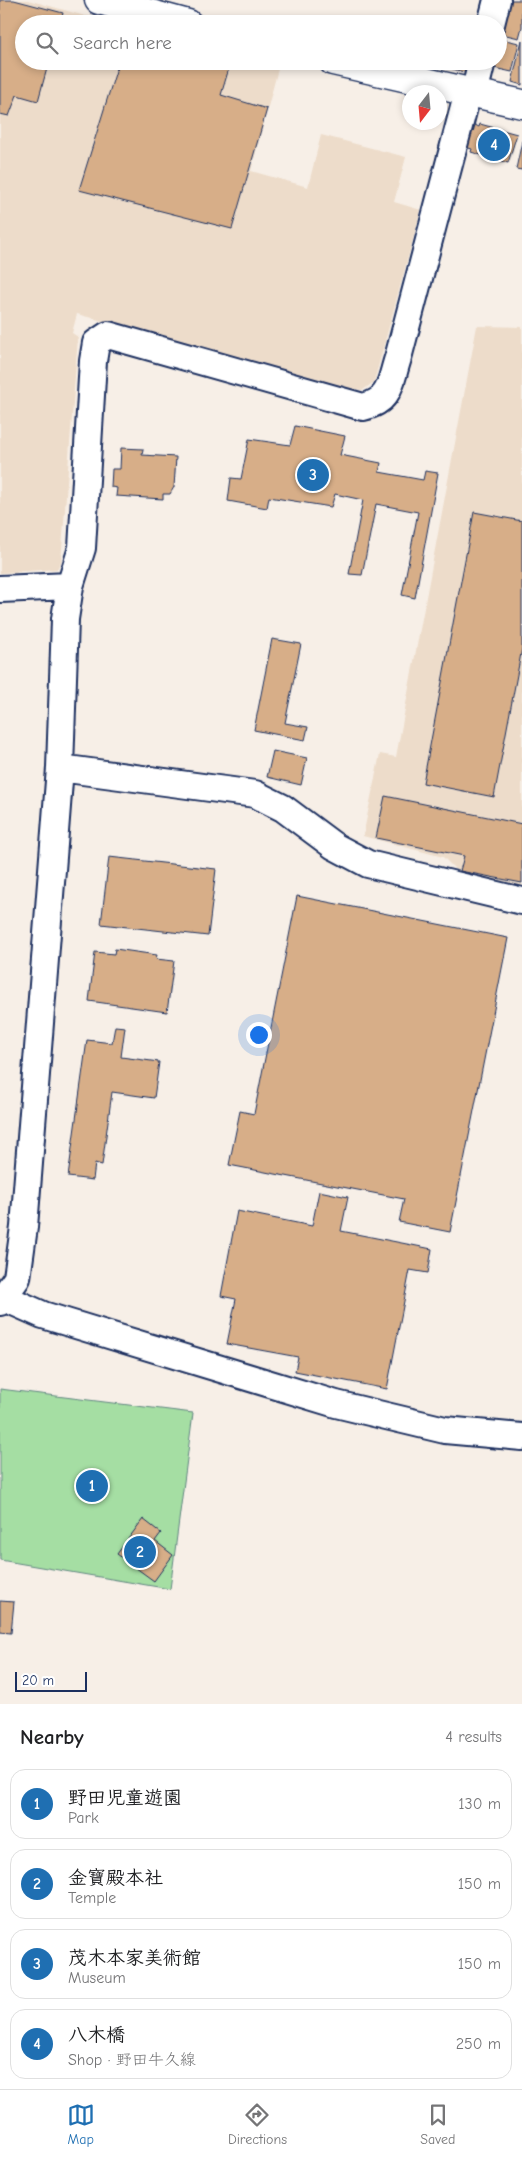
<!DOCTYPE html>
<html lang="en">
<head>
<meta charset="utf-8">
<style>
	body { margin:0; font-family:"Comic Neue","Klee One",sans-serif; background:#f2f2f2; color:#202124 }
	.compass { position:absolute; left:402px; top:85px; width:45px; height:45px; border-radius:50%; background:#fff; box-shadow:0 2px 8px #0003; rotate:196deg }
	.scale { position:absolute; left:15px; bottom:12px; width:72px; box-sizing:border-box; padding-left:5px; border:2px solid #1b2f5e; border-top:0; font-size:14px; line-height:18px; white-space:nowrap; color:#1b2f5e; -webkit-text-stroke:4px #fff; paint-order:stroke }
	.you { position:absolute; left:258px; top:1034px; width:18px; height:18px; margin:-12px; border:4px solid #fff; border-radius:50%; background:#1a73e8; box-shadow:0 0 0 8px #1a73e833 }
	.badge { display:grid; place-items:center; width:32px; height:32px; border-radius:50%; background:#1f6fb2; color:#fff; font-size:16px; font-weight:700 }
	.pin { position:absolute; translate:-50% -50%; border:2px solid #fff; box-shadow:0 1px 5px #0006 }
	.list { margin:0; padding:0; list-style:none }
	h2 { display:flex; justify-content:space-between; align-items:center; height:65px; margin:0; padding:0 20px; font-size:21px }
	h2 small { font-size:16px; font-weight:400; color:#757577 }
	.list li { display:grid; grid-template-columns:32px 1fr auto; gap:15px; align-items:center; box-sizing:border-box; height:70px; margin:0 10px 10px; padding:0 10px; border:1px solid #e0e0e0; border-radius:15px }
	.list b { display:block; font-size:19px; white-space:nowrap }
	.list p { margin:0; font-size:16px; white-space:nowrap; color:#757577 }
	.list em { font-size:16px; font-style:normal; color:#757577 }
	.icon { flex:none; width:28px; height:28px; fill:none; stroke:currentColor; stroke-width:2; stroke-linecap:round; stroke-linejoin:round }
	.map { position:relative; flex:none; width:522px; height:1704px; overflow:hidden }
	.search { position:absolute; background:#fff; box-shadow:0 2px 8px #0003; left:15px; right:15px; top:15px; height:55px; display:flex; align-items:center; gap:12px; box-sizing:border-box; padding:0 18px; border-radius:28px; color:#757577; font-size:19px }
	.sheet { height:385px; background:#fff }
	nav { display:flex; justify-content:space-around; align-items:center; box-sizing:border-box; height:70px; border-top:1px solid #e0e0e0; background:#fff; font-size:14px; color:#757577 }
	nav a { display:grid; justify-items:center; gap:2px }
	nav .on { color:#1f6fb2 }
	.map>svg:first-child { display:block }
	.built { fill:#eddcca }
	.green { fill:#a5dea3; stroke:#608680 }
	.building { fill:#d7ae88; stroke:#1b2f5e }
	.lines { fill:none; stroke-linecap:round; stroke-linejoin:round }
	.minor-casing { stroke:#1b2f5e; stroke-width:30 }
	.major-casing { stroke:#1b2f5e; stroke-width:31 }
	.minor { stroke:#fff; stroke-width:26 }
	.major { stroke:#fff; stroke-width:28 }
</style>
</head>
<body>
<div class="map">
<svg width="522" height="1704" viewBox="0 0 522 1704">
	<rect width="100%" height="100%" fill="#f7efe7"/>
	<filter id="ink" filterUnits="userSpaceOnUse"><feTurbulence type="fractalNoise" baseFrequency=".02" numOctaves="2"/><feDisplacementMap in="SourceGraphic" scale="10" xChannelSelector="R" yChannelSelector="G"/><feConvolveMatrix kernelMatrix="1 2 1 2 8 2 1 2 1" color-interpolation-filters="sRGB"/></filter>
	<g filter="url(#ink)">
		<path class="built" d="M0,0H28L114,24H24V61H249L278,69L251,171L308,187L321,135L406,157L394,202L421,210L374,382L363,390L352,389L77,314L72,333L78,337L61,562L57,569L0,573Z
			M477,326L522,327V886L458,872L443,857L363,836L380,754L396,757Z"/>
		<path class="green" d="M0,1389L193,1413L170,1589L0,1560Z"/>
		<path class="building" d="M0,0H14L63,13L60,24H24V61H49L38,101L17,95L9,116L0,114Z
			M510,0H522V27L519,38L502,34Z
			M447,17L475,24H445Z
			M501,39L519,43L512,72L494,68L495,61H498Z
			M522,40V85L512,82Z
			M119,61H203L229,68L221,95L267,109L232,229L79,190Z
			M435,61H467L464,72L434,64Z
			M480,124L517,134L508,163L471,152L472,149L465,147L470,131L473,132L475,125L479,127Z
			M522,141V170L516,169Z
			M295,426L345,436L340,455L381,463L379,472L423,480L425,471L438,473L415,598L402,595L418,512L376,504L362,575L349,574L363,500L335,494L331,507L269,497L267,508L228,501L231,478L241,479L249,439L290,445Z
			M121,448L143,449L142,455L176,457L174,487L170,494H163V499L116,496L117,488L111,487L112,469H120Z
			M474,512L522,521V648L494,797L423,783Z
			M272,639L301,644L285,723L308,727L305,740L254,730Z
			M273,751L307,758L301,785L267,777Z
			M385,796L522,824V883L460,871L464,856L376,838Z
			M109,857L216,869L208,936L101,924Z
			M297,896L508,938L450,1232L399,1222L404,1199L229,1165L240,1111L254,1114Z
			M115,949L157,955L156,959L174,961L167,1012L89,1001L95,952L114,954Z
			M115,1026L125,1027L121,1057L159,1062L154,1098L112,1092L102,1165L95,1163L93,1180L68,1177L87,1040L112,1043Z
			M319,1191L348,1197L341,1231L432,1249L428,1273L410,1270L387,1389L295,1371L298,1357L227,1344L236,1299L221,1296L237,1211L312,1226Z
			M143,1519L161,1533L155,1541L173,1555L154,1581L117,1554Z
			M0,1601L14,1602L11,1633L0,1632Z"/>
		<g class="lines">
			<defs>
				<path id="minor" d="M491,24L497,0
					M474,94L482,61
					M0,589L70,586
					M60,768L255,794L283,808L334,846L368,864L522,901
					M0,1296L43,1315L336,1404L445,1430L522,1437
					M0,1302L17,1278L24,1227L60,768L65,619L70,586L82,548L93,361L96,343L108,335L363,407C391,401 390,382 398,358L468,92"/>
				<path id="major" d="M99,0L188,24
					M333,61L522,104"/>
			</defs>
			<use href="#minor" class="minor-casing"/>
			<use href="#major" class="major-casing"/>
			<use href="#minor" class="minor"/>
			<use href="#major" class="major"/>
		</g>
	</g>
</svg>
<svg class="compass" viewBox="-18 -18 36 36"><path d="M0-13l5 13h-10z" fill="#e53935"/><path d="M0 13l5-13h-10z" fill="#757577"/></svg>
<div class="scale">20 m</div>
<div class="you"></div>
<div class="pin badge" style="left:92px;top:1486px">1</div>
<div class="pin badge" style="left:140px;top:1552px">2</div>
<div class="pin badge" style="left:313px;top:475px">3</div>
<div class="pin badge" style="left:494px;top:145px">4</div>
<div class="search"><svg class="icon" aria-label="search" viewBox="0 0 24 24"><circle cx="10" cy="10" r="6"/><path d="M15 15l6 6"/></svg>Search here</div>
</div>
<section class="sheet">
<h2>Nearby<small>4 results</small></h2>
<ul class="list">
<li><span class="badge">1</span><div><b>野田児童遊園</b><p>Park</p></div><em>130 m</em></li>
<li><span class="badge">2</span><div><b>金寶殿本社</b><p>Temple</p></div><em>150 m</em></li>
<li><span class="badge">3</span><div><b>茂木本家美術館</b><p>Museum</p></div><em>150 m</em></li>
<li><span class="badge">4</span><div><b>八木橋</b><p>Shop · 野田牛久線</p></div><em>250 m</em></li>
</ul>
</section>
<nav>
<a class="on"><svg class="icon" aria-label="map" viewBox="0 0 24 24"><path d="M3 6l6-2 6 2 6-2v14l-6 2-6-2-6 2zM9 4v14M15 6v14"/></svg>Map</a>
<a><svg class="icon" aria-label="directions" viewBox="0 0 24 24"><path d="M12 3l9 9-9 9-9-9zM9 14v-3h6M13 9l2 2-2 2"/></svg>Directions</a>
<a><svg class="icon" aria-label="saved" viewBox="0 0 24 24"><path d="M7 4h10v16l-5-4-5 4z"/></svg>Saved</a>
</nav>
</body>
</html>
